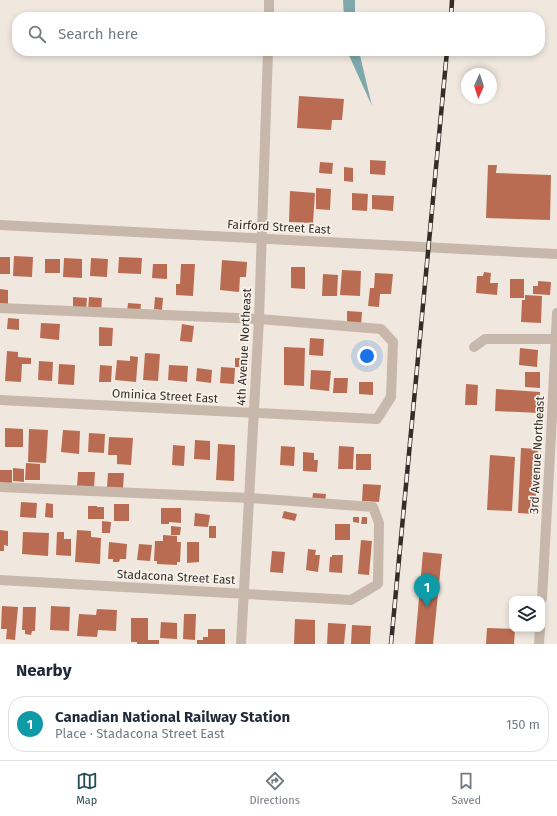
<!DOCTYPE html>
<html lang="en">
<head>
<meta charset="utf-8">
<style>
	body { margin:0; font-family:"Fira Sans",sans-serif; background:#f2f2f3; color:#1f2937 }
	.controls { position:absolute; right:12px; bottom:12px; display:grid; overflow:hidden; border-radius:8px; box-shadow:0 2px 6px #0003 }
	.controls button { width:36px; height:36px; display:grid; place-items:center; padding:0; border:0; border-bottom:1px solid #e0e1e3; background:#fff; color:#1f2937; font:20px sans-serif }
	.compass { position:absolute; left:461px; top:68px; width:36px; height:36px; border-radius:50%; background:#fff; box-shadow:0 2px 6px #0003; rotate:183deg }
	.you { position:absolute; left:367px; top:356px; width:14px; height:14px; margin:-10px; border:3px solid #fff; border-radius:50%; background:#1a73e8; box-shadow:0 0 0 6px #1a73e833 }
	.badge { display:grid; place-items:center; width:26px; height:26px; border-radius:50%; background:#234f53; color:#fff; font-size:13px; font-weight:700 }
	.pin { position:absolute; translate:-50% -33px; filter:drop-shadow(0 1px 2px #0008) }
	.pin::after { content:''; position:absolute; top:21px; width:14px; height:12px; background:inherit; clip-path:polygon(0 0,100% 0,50% 100%) }
	.list { margin:0; padding:0; list-style:none }
	h2 { display:flex; justify-content:space-between; align-items:center; height:52px; margin:0; padding:0 16px; font-size:17px }
	h2 small { font-size:13px; font-weight:400; color:#747a83 }
	.list li { display:grid; grid-template-columns:26px 1fr auto; gap:12px; align-items:center; box-sizing:border-box; height:56px; margin:0 8px 8px; padding:0 8px; border:1px solid #e0e1e3; border-radius:16px }
	.list b { display:block; font-size:15px; white-space:nowrap }
	.list p { margin:0; font-size:13px; white-space:nowrap; color:#747a83 }
	.list em { font-size:13px; font-style:normal; color:#747a83 }
	.icon { flex:none; width:22px; height:22px; fill:none; stroke:currentColor; stroke-width:2; stroke-linecap:round; stroke-linejoin:round }
	.map { position:relative; flex:none; width:557px; height:644px; overflow:hidden }
	.search { position:absolute; background:#fff; box-shadow:0 2px 6px #0003; left:12px; right:12px; top:12px; height:44px; display:flex; align-items:center; gap:10px; box-sizing:border-box; padding:0 14px; border-radius:16px; color:#747a83; font-size:15px }
	.sheet { height:116px; background:#fff }
	nav { display:flex; justify-content:space-around; align-items:center; box-sizing:border-box; height:56px; border-top:1px solid #e0e1e3; background:#fff; font-size:11px; color:#747a83 }
	nav a { display:grid; justify-items:center; gap:2px }
	nav .on { color:#234f53 }
	.map>svg:first-child { display:block }
	.water { fill:#7fa8aa }
	.building { fill:#ba6c52 }
	.lines { fill:none; stroke-linecap:round; stroke-linejoin:round }
	.minor { stroke:#c7b8ab; stroke-width:10 }
	.rail-casing { stroke:#352d29; stroke-width:4.5 }
	.rail { stroke:#f8f2ea; stroke-width:3; stroke-dasharray:9; stroke-linecap:butt }
	.labels { text-anchor:middle; stroke-width:3.5; stroke-linejoin:round; paint-order:stroke }
	.street-label { font-size:12px; fill:#352d29; stroke:#f8f2ea }
</style>
</head>
<body>
<div class="map">
<svg width="557" height="644" viewBox="0 0 557 644">
	<rect width="100%" height="100%" fill="#f0e8de"/>
	<path class="water" d="M343,0H355V17H344Z
		M347,51H359L372,106Z"/>
	<path class="building" d="M299,96L344,99L342,120H332L331,130L297,128Z
		M370,160L386,161L385,175L370,174Z
		M320,162L333,163L332,174L319,173Z
		M488,165H497L496,173L551,175L550,220L486,218Z
		M344,167L353,168V182L344,181Z
		M316,188L331,189L330,210L316,209Z
		M290,191L315,193L313,223L289,222Z
		M352,193L368,194L367,211L352,210Z
		M372,195L394,196L393,211L372,209Z
		M14,256L33,257L32,277L13,276Z
		M0,257H10V274H0Z
		M119,257L142,258L141,274L118,273Z
		M64,258L82,259V278L63,277Z
		M91,258L108,259L107,277L90,276Z
		M45,259H60V273H45Z
		M222,260L247,262L246,277H240L239,292L220,290Z
		M153,264H167V279L152,278Z
		M181,264H195L193,296L176,295V284H180Z
		M291,267H305V289L291,288Z
		M342,270L361,271L360,296L340,295Z
		M484,272L491,273L490,283H498L497,295L476,293L477,276H483Z
		M375,273L393,274L391,294H380L379,307L368,306L370,288H374Z
		M323,274L338,275L337,296H322Z
		M510,279H524V298H510Z
		M538,281L551,282L550,295L533,294V286H538Z
		M0,289L8,290V304H0Z
		M525,295L542,296L541,323L521,322L522,300H525Z
		M73,297L87,298L86,310L73,309Z
		M89,297L102,298L101,311L88,310Z
		M155,297L163,298L162,310L154,309Z
		M128,303L141,304L140,313L127,312Z
		M347,311L362,312L361,326L347,325Z
		M8,318L19,319V330L7,329Z
		M41,323L60,324L59,340L40,338Z
		M182,324L194,326L192,342L180,341Z
		M99,327L113,328L112,346H99Z
		M310,338L324,339L323,356L309,355Z
		M284,347L305,348L304,386L284,385Z
		M520,348L538,350L537,367L519,365Z
		M7,351L18,352V357L31,358V364H22L21,382L5,381Z
		M145,353L160,354L158,381L143,380Z
		M130,356L138,357L136,382L115,380L117,360L130,361Z
		M235,358H244L243,367H235Z
		M39,361L53,362L52,381L38,380Z
		M59,364L75,365L74,385L58,384Z
		M100,365L112,366L111,382H99Z
		M169,365L188,366L187,382L168,380Z
		M221,367L235,368L234,384L220,383Z
		M197,368L212,370L211,383L196,381Z
		M311,370L331,371L329,391L310,389Z
		M525,372H540V388L525,387Z
		M334,378H348L347,393H333Z
		M359,382H373V395L359,394Z
		M466,384L478,385L477,405H465Z
		M496,389L540,392L539,413L495,411Z
		M5,428L23,429V447H5Z
		M29,429L48,430L46,463L28,462Z
		M63,430L80,431L79,454L61,452Z
		M89,433L105,434L104,453L88,452Z
		M109,437L133,438L131,465L117,464V455H108Z
		M195,440L210,441V460L194,459Z
		M218,444L235,445L234,481L216,480Z
		M173,445L185,446L184,466L172,465Z
		M281,446L295,447L294,466L280,465Z
		M339,446L354,447L353,469H338Z
		M521,448L538,449L535,514L518,513Z
		M303,452L314,453V460H318L317,472L303,471Z
		M356,454H371V470H356Z
		M490,455L515,457L512,511L487,510Z
		M26,463L40,464V480H25Z
		M13,468L24,469V482L13,481Z
		M0,470H12V483H0Z
		M78,472H95L94,488L77,487Z
		M108,473H124L123,488L107,487Z
		M363,484L381,485L379,502L362,501Z
		M313,493L326,494L325,502L312,501Z
		M21,502L37,503L36,518L20,517Z
		M46,503L53,504V518L45,517Z
		M114,504H129V521H114Z
		M88,506H97V507H104V519H88Z
		M161,508H181V523L169,522V524H161Z
		M284,511L297,514L295,521L282,518Z
		M195,513L210,515L208,527L194,526Z
		M353,517H359V523L353,522Z
		M362,517H367V524H361Z
		M102,521L111,522L110,533H102Z
		M335,524H350V540H335Z
		M171,526L181,527L180,535H171Z
		M209,526H216V538H209Z
		M0,530L8,531V546L4,545V551H0Z
		M77,530L91,531V537L101,538L100,564L75,562Z
		M23,532L49,533L48,556L22,554Z
		M57,532H64V539H71V556L56,555Z
		M163,535L177,536V542H181L180,562H177V565L157,564V561H154L155,541H163Z
		M361,540L372,541L369,575L358,574Z
		M109,542L127,544L126,559H120L119,562H113V559H108Z
		M187,542H199V562L187,563Z
		M139,544L152,545L150,561L137,560Z
		M308,549L316,550L315,555H320L318,572L306,570Z
		M272,551L285,552L283,573L270,572Z
		M423,552L442,554L433,644H415Z
		M332,555H343L342,573L329,572L330,557H332Z
		M2,606L18,607L15,640L6,639L7,629H1Z
		M51,606L70,607L69,631L50,630Z
		M23,607H36L35,631H32L31,635L25,634V630H22Z
		M97,609L117,610L116,631L98,630L97,637L77,636L79,614L96,615Z
		M184,614H196L195,640L183,639Z
		M131,618H148V640H159V644H137V642H131Z
		M295,619L315,620V644H294Z
		M161,622L177,623V639L160,638Z
		M328,623L346,624L344,644H327Z
		M352,625L371,626L370,644H351Z
		M487,628L515,629L514,644H486Z
		M208,629H225V644H197V640H203V637H208Z"/>
	<g class="lines">
		<path class="minor" d="M269,17V0
			M0,225L557,254
			M0,308L259,319L381,329L393,342L391,397L377,419L0,400
			M474,347L485,339H555
			M0,487L250,498L373,507L379,523L378,584L351,600L0,580
			M542,599L551,436L557,313
			M241,644L259,319L268,51
			M539,644L540,629"/>
		<defs>
			<path id="rail" d="M451,17L452,0
				M391,644L447,51"/>
		</defs>
		<use href="#rail" class="rail-casing"/>
		<use href="#rail" class="rail"/>
	</g>
	<g class="labels">
		<g class="street-label">
			<text transform="translate(279 227) rotate(3)" y="4">Fairford Street East</text>
			<text transform="translate(244 347) rotate(-87)" y="4">4th Avenue Northeast</text>
			<text transform="translate(165 396) rotate(3)" y="4">Ominica Street East</text>
			<text transform="translate(537 455) rotate(-87)" y="4">3rd Avenue Northeast</text>
			<text transform="translate(176 577) rotate(3)" y="4">Stadacona Street East</text>
		</g>
	</g>
</svg>
<div class="controls">
<button><svg class="icon" aria-label="layers" viewBox="0 0 24 24"><path d="M12 4l9 5-9 5-9-5zM3 14l9 5 9-5"/></svg></button>
</div>
<svg class="compass" viewBox="-18 -18 36 36"><path d="M0-13l5 13h-10z" fill="#e53935"/><path d="M0 13l5-13h-10z" fill="#747a83"/></svg>
<div class="you"></div>
<div class="pin badge" style="left:427px;top:607px;background:#0f9aa8">1</div>
<div class="search"><svg class="icon" aria-label="search" viewBox="0 0 24 24"><circle cx="10" cy="10" r="6"/><path d="M15 15l6 6"/></svg>Search here</div>
</div>
<section class="sheet">
<h2>Nearby<small></small></h2>
<ul class="list">
<li><span class="badge" style="background:#0f9aa8">1</span><div><b>Canadian National Railway Station</b><p>Place · Stadacona Street East</p></div><em>150 m</em></li>
</ul>
</section>
<nav>
<a class="on"><svg class="icon" aria-label="map" viewBox="0 0 24 24"><path d="M3 6l6-2 6 2 6-2v14l-6 2-6-2-6 2zM9 4v14M15 6v14"/></svg>Map</a>
<a><svg class="icon" aria-label="directions" viewBox="0 0 24 24"><path d="M12 3l9 9-9 9-9-9zM9 14v-3h6M13 9l2 2-2 2"/></svg>Directions</a>
<a><svg class="icon" aria-label="saved" viewBox="0 0 24 24"><path d="M7 4h10v16l-5-4-5 4z"/></svg>Saved</a>
</nav>
</body>
</html>
